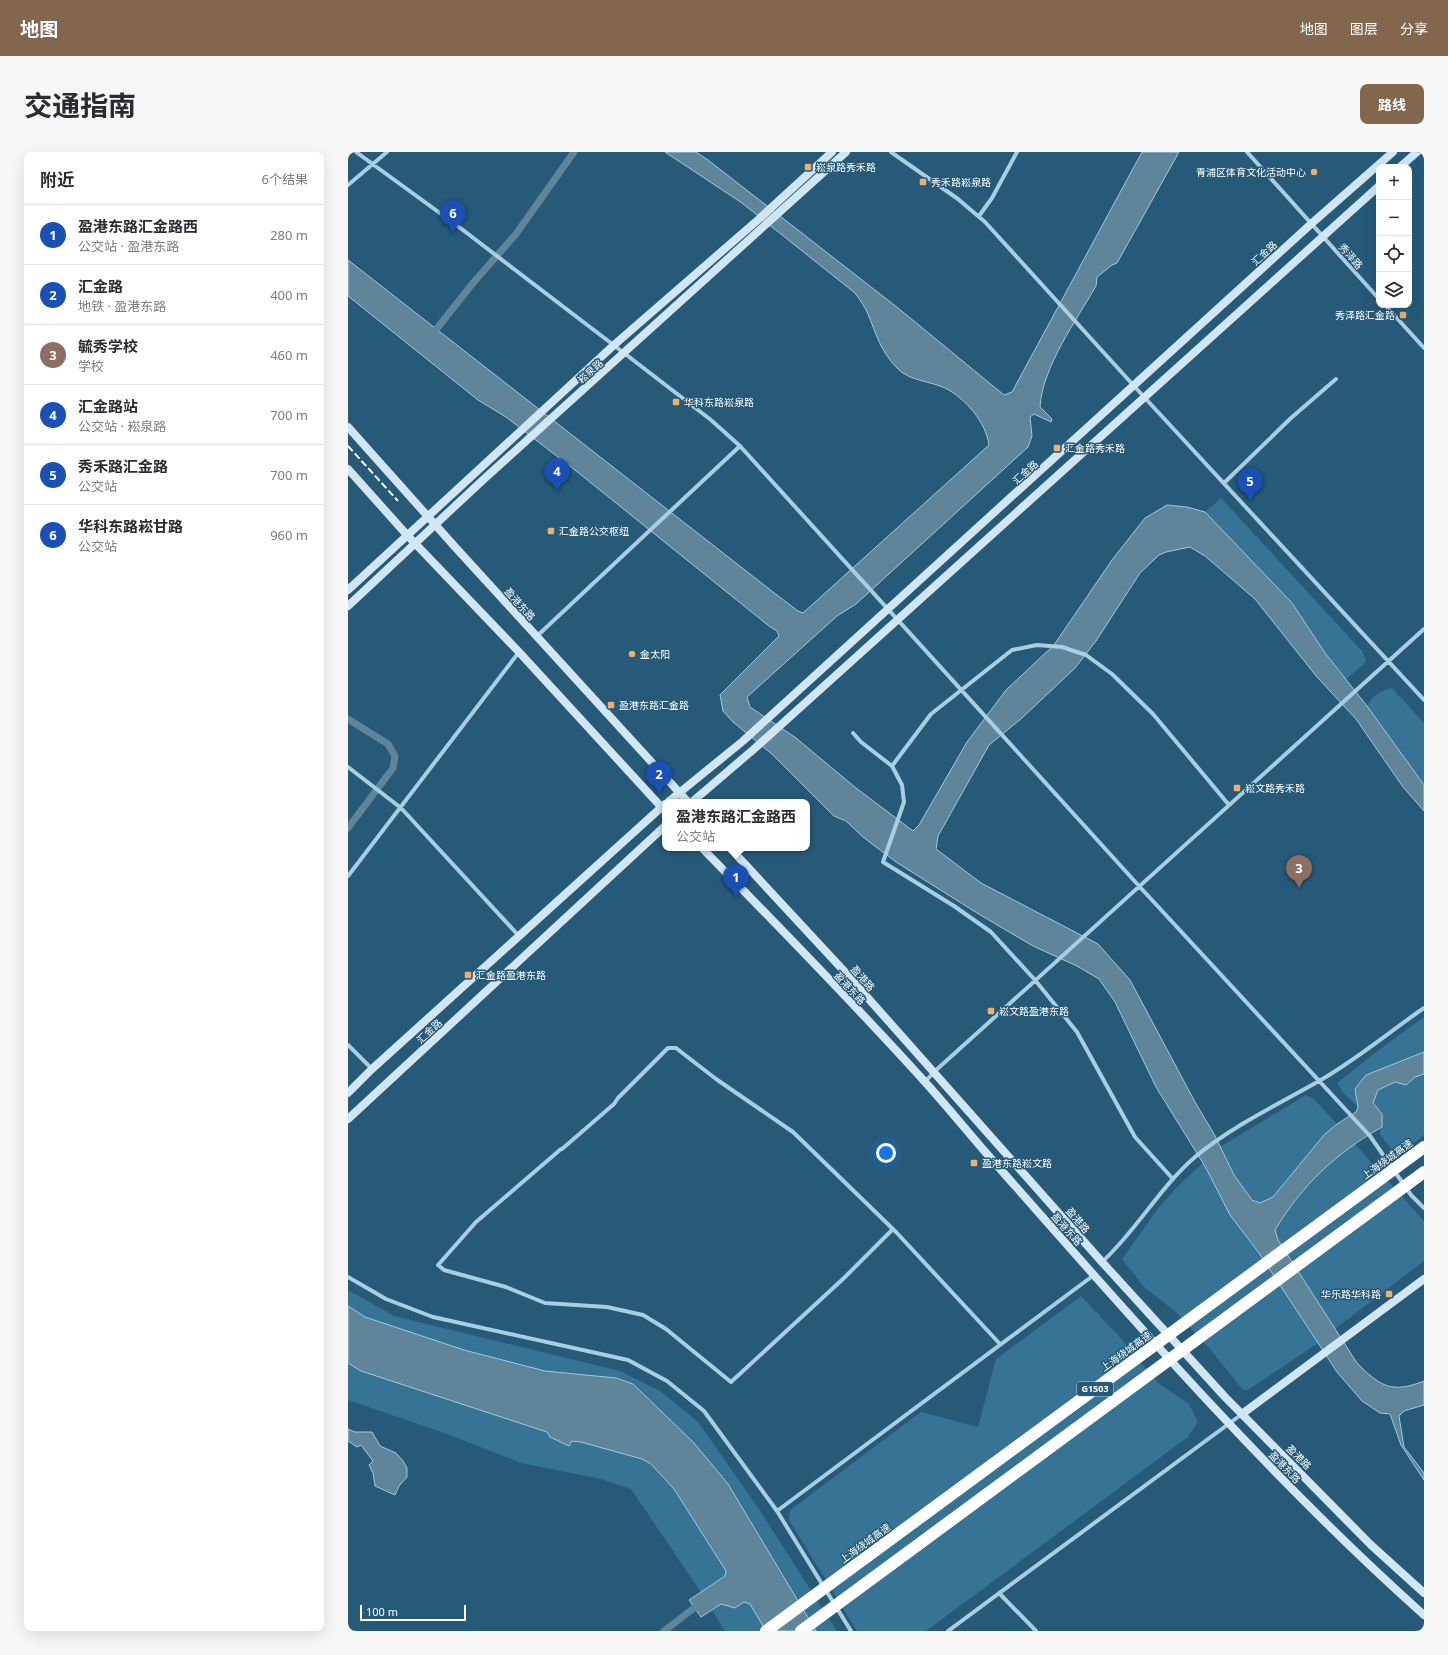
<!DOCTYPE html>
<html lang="zh">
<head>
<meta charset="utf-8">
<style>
	body { margin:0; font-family:"Noto Sans","Noto Sans SC",sans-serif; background:#f7f7f7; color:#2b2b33 }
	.controls { position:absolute; right:12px; top:12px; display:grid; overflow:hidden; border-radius:8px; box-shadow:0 4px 16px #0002 }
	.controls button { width:36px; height:36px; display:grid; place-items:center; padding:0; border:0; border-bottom:1px solid #e1e1e2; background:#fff; color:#2b2b33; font:20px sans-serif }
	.scale { position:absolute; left:12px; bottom:10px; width:106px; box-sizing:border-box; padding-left:4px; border:2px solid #fff; border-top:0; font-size:11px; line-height:14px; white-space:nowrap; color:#fff; -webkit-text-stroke:3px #265a78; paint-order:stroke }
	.you { position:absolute; left:538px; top:1001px; width:14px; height:14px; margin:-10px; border:3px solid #fff; border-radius:50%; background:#1a73e8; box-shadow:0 0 0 6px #1a73e833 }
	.badge { display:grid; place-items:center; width:26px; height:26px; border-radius:50%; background:#82664d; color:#fff; font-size:13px; font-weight:700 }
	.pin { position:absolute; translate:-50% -33px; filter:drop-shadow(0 1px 2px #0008) }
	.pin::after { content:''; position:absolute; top:21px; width:14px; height:12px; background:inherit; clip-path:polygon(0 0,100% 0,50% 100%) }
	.popup { position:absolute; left:314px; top:647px; width:148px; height:52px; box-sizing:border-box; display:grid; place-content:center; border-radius:8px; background:#fff; filter:drop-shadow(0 1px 3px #0005); font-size:13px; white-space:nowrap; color:#7c7c81 }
	.popup b { font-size:15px; color:#2b2b33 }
	.popup::after { content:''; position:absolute; left:50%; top:100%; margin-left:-8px; border:8px solid transparent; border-top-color:#fff }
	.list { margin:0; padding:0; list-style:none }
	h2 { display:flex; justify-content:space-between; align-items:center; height:52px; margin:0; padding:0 16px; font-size:17px }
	h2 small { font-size:13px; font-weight:400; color:#7c7c81 }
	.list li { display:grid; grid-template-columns:26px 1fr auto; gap:12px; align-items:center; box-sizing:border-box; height:60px; padding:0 16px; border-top:1px solid #e1e1e2 }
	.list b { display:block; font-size:15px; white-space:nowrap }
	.list p { margin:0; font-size:13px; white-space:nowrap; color:#7c7c81 }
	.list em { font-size:13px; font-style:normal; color:#7c7c81 }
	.icon { flex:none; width:22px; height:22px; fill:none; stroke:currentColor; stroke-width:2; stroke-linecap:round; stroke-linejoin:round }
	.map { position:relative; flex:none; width:1076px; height:1479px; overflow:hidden; border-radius:8px }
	header { display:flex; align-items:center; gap:24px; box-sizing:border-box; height:56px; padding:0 20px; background:#82664d; color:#fff }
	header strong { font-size:19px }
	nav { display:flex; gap:22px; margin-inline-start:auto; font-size:14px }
	.intro { display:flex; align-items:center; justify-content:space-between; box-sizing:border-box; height:96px; padding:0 24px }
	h1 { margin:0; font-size:28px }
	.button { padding:10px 18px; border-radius:8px; background:#82664d; color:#fff; font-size:14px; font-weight:700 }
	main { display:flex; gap:24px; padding:0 24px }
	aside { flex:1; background:#fff; border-radius:8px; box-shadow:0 4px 16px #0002 }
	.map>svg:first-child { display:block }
	.green { fill:#367394 }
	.water { fill:#5f859b; stroke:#9ccbe4 }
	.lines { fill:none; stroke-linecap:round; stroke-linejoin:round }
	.canal { stroke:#5f859b; stroke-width:7 }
	.street { stroke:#a8cee3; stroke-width:4 }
	.secondary { stroke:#d1e6f3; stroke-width:8 }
	.rail { stroke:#fff; stroke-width:2; stroke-dasharray:7 3; stroke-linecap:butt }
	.highway-bridge { stroke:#fff; stroke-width:12 }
	.poi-dot { fill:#ecaf6d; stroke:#265a78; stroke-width:1.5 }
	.labels { text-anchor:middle; stroke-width:3; stroke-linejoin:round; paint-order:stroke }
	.shield { fill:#265a78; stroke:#beced6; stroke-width:1 }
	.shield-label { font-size:9px; font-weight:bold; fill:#fff }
	.poi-label { font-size:10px; fill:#fff; stroke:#265a78; text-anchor:start }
	.street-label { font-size:10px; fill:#fff; stroke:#265a78 }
</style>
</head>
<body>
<header>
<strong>地图</strong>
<nav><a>地图</a><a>图层</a><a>分享</a></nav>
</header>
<div class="intro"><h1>交通指南</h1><a class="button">路线</a></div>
<main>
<aside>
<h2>附近<small>6个结果</small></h2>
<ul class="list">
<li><span class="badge" style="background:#1a4fb4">1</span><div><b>盈港东路汇金路西</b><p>公交站 · 盈港东路</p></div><em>280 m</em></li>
<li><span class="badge" style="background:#1a4fb4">2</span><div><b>汇金路</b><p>地铁 · 盈港东路</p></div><em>400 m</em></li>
<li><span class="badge" style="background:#8d6e63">3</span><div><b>毓秀学校</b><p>学校</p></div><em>460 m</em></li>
<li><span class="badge" style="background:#1a4fb4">4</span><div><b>汇金路站</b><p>公交站 · 崧泉路</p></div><em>700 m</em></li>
<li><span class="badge" style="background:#1a4fb4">5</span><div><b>秀禾路汇金路</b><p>公交站</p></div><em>700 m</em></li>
<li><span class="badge" style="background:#1a4fb4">6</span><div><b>华科东路崧甘路</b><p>公交站</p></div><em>960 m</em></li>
</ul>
</aside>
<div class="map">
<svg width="1076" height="1479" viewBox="0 0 1076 1479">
	<rect width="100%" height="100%" fill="#265a78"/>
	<path class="green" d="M873,346L1014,499L1018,507L1016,512L998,527L888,393L857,360Z
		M1044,536L1076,571V633L1019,554C1024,544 1033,538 1044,536Z
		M1076,865V900L1047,911L1007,937L1010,955L996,942L989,931L1028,900Z
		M1076,922V983L1049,1005L1032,982L1034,962L1025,951L1030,938L1047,930L1058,933L1067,925Z
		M958,943L966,947L989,972L976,983L925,1045L912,1051C893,1044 881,1012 872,995Z
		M1006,991L1076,1069V1109L987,1177L930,1088L927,1078L937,1061L965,1026Z
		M855,1011L901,1086L970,1191L900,1238H895L861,1196L828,1160L796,1135L774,1107L811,1055L833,1031Z
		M0,1138L46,1164L272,1219L315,1241L350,1270L411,1357L489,1479H377L352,1439L283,1337L253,1327L173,1311L102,1283L0,1248Z
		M733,1144L770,1183L810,1231L841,1252L850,1270L840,1285L578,1479H509L441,1368L442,1358L573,1260L630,1275L648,1207Z"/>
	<path class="water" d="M317,0H348L360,8L550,156L656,243L664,240L794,0H831L769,111L764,113L749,125L748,134C729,167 694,216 692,255L704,267L703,270L686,262L682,265L684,284L680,295L508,452L489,464L399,545L402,555L448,586L508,636L565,679L571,673L619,590L658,538L706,493L764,408L797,366L819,353L839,355L857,360L944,451L977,501L1019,554L1076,633V659L1055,635L1008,567L969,525L907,447L857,404L842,395L818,400L811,403L792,421L748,489L727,516L674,566L641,593L590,684L588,697L633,731L750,792L782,828L847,950L866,982L886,1023L904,1048L912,1051L925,1045L976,983L989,972L1008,960L1010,955L1007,937L1018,923L1076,900V922L1067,925L1058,933L1047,930L1030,938L1025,951L1034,962V975C988,1001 954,1033 927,1078L930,1088L1009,1211C1032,1234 1043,1242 1076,1229V1253L1056,1259L1051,1264L1056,1295L1076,1321V1328L1053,1293L1042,1262L1032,1261L1014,1249L989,1220L911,1101L882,1063L858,1016L808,935L767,850L751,827L729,814L685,794L629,761L548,710L515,685L498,669L486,664L425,603L385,570L375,559L372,543L431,484L429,479L421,474L232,322L158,265L130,248L0,144V108L425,440L450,459L455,461L641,293C638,270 617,246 597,236C582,229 561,229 549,216C532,198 529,184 520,162C517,155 512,148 507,141L394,51Z
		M0,1154L17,1165L116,1198L197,1219L268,1226L285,1232L346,1291L380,1332L468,1479H418L402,1452L396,1450L387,1456L373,1452L353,1465L341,1448L377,1424L378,1419L326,1337L303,1312L294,1307L233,1290L224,1289L221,1294L202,1285L199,1280L13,1219L0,1211Z
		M0,1277L7,1280H24L32,1294L48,1301L55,1309L59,1316V1325L51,1334L47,1343L27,1334L25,1321L21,1313L25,1309L13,1293L9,1295L0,1289Z"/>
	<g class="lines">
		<path class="canal" d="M83,184L125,131L168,82L226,0
			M0,567L40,592L47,604L45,616L0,676
			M316,1479L354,1450"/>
		<path class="street" d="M8,0L111,75L276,201L363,268L392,294L791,734L1022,984L1063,1043L1076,1056
			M543,0L610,47L637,70L797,246L1076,548
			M899,0L1031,147
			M0,33L39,0
			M631,64L644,46L669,0
			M1037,153L1076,196
			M876,331L943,266L988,227
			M188,485L392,294
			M505,581L513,590L544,614L554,633L556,650L535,710L606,754L643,780L687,828L729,880L787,985L825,1027
			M544,614L583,562L664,498L689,493L714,495L738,503L764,522L805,562L881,653
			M0,615L53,656L171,784
			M0,724L171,500
			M0,893L24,917
			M577,930L586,920L1076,477
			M213,997L128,1070L90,1113L96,1118L158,1135L197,1151L259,1155L295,1163L318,1177L383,1230L496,1126L544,1078
			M214,997L266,952L270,946L320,896H328L368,927L445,980L548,1080L652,1192
			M754,1110C789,1078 811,1036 847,1005C884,974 929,953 971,929C1008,908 1041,880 1076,856
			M0,1125L38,1147L85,1165L280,1208L319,1229L356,1259L429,1359L503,1479
			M429,1359L746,1123
			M651,1441L688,1479
			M600,1479L894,1262"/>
		<path class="secondary" d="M1052,15L1069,0
			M0,275L108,396L340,650
			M0,317L59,383L171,500L317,659
			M0,438L266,193L411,67L484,0
			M0,454L136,327L498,0
			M320,650L395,589L963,72L1045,0
			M344,650L406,597L1031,34
			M354,696C429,773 505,850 577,930C598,953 618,978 639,1002C779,1161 918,1322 1076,1463
			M382,696L496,819L754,1110L877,1245L1023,1393L1076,1441
			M0,941L24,917L317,652
			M0,967L317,674
			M894,1262L1076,1127"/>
		<path class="rail" d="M0,294L50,349"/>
		<path class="highway-bridge" d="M418,1479L1076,995
			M453,1479L1076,1020"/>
	</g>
	<g class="poi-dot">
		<rect x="456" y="11" width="8" height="8" rx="2"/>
		<circle cx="966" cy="20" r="4"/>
		<rect x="571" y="26" width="8" height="8" rx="2"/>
		<rect x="1051" y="159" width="8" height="8" rx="2"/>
		<rect x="324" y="246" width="8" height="8" rx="2"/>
		<rect x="705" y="292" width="8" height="8" rx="2"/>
		<rect x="199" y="375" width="8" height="8" rx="2"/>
		<circle cx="284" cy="502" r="4"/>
		<rect x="259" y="549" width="8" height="8" rx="2"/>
		<rect x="885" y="632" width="8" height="8" rx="2"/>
		<rect x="116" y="819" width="8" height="8" rx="2"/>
		<rect x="639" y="855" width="8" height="8" rx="2"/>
		<rect x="622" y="1007" width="8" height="8" rx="2"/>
		<rect x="1037" y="1138" width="8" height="8" rx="2"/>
	</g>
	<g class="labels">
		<rect class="shield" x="729" y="1230" width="36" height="14" rx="3"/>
		<g class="shield-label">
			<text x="747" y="1240">G1503</text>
		</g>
		<g class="poi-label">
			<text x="468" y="19">崧泉路秀禾路</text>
			<text x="958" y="24" text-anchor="end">青浦区体育文化活动中心</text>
			<text x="583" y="34">秀禾路崧泉路</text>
			<text x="1047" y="167" text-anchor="end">秀泽路汇金路</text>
			<text x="336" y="254">华科东路崧泉路</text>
			<text x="717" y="300">汇金路秀禾路</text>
			<text x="211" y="383">汇金路公交枢纽</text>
			<text x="292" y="506">金太阳</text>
			<text x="271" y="557">盈港东路汇金路</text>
			<text x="897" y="640">崧文路秀禾路</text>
			<text x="128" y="827">汇金路盈港东路</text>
			<text x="651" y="863">崧文路盈港东路</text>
			<text x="634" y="1015">盈港东路崧文路</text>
			<text x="1033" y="1146" text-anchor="end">华乐路华科路</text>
		</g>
		<g class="street-label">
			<text transform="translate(916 101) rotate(-43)" y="4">汇金路</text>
			<text transform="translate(1003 104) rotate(48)" y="4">秀泽路</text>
			<text transform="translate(242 219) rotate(-42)" y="4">崧泉路</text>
			<text transform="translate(677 320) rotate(-42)" y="4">汇金路</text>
			<text transform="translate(172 452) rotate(48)" y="4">盈港东路</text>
			<text transform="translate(515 826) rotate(48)" y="4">盈港路</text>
			<text transform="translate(502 836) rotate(47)" y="4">盈港东路</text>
			<text transform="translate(81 879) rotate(-43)" y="4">汇金路</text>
			<text transform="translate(1039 1007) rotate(-36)" y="4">上海绕城高速</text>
			<text transform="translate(730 1068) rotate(49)" y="4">盈港路</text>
			<text transform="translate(719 1077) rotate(48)" y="4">盈港东路</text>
			<text transform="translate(778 1199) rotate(-36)" y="4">上海绕城高速</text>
			<text transform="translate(951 1305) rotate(45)" y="4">盈港路</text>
			<text transform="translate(937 1315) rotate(46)" y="4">盈港东路</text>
			<text transform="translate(517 1391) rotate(-36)" y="4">上海绕城高速</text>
		</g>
	</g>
</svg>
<div class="controls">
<button>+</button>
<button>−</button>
<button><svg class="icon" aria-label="locate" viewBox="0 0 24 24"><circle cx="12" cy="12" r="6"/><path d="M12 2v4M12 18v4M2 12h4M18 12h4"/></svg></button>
<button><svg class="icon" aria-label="layers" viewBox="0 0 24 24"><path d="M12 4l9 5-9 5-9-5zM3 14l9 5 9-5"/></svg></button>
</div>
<div class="scale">100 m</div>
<div class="you"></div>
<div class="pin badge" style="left:388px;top:745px;background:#1a4fb4">1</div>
<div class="popup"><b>盈港东路汇金路西</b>公交站</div>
<div class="pin badge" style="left:311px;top:642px;background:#1a4fb4">2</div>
<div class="pin badge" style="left:951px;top:736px;background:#8d6e63">3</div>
<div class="pin badge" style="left:209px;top:339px;background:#1a4fb4">4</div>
<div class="pin badge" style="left:902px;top:349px;background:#1a4fb4">5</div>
<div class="pin badge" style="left:105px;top:81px;background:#1a4fb4">6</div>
</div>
</main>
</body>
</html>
